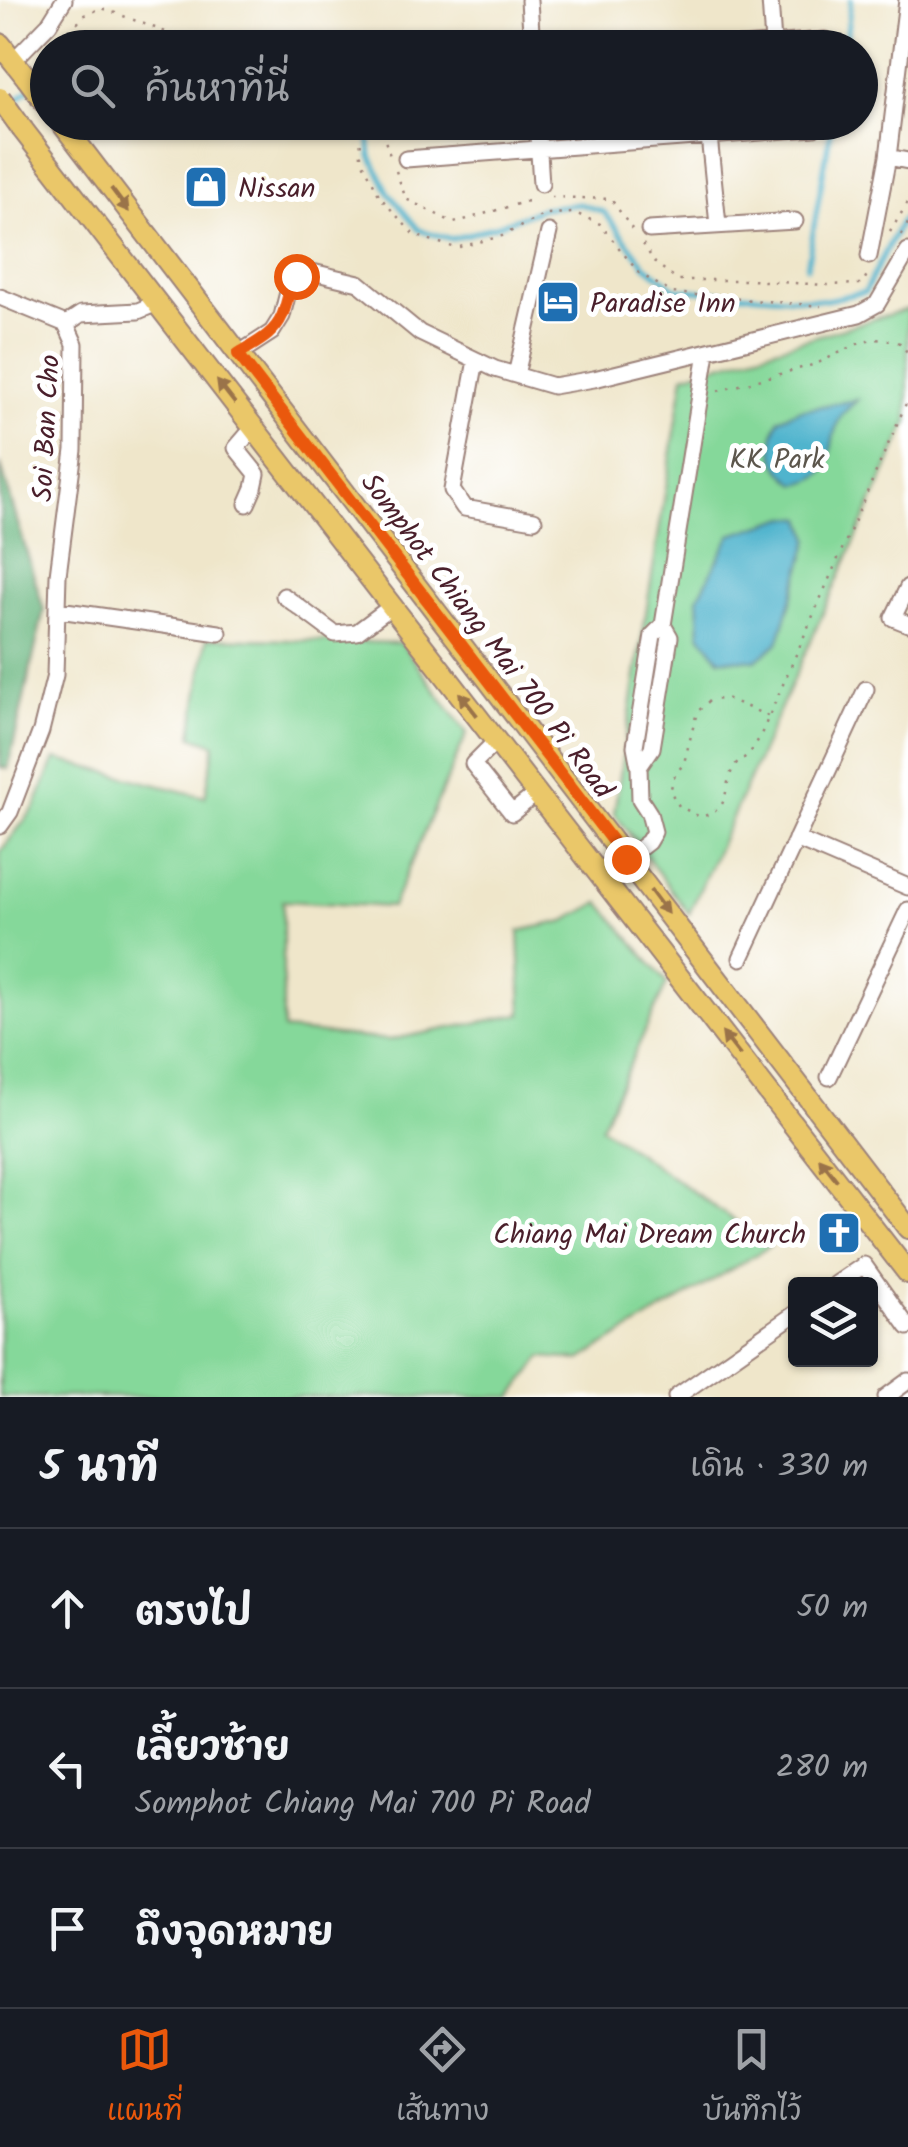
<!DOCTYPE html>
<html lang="th">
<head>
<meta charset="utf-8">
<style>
	body { margin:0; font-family:Kalam,"Playpen Sans Thai",sans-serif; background:#242831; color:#f1f3f6 }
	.controls { position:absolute; right:30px; bottom:30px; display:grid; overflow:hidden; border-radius:10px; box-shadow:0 2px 8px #0004 }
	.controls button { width:90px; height:90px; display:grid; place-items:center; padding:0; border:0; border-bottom:2px solid #363941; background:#171b24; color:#f1f3f6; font:50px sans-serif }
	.stop { position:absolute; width:30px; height:30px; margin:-22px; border:8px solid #ea580c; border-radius:50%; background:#fff }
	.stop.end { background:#ea580c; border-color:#fff; box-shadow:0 2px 10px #0008 }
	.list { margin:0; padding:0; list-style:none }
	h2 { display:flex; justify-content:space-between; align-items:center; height:130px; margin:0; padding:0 40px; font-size:42px }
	h2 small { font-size:32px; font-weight:400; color:#9ea1a6 }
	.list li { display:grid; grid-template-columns:65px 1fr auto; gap:30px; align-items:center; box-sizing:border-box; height:160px; padding:0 40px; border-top:2px solid #363941 }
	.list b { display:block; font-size:38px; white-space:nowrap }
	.list p { margin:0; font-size:32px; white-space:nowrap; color:#9ea1a6 }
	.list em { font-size:32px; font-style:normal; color:#9ea1a6 }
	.icon { flex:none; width:55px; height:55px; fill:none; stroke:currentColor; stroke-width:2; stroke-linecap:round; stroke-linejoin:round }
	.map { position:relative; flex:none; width:908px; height:1397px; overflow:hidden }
	.search { position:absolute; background:#171b24; box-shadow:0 2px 8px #0004; left:30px; right:30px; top:30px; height:110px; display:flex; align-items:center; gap:25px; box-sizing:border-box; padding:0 35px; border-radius:55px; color:#9ea1a6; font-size:38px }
	.sheet { height:610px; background:#171b24 }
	nav { display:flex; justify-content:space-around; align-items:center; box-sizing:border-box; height:140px; border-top:2px solid #363941; background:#171b24; font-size:28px; color:#9ea1a6 }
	nav a { display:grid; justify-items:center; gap:5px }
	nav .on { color:#ea580c }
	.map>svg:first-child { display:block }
	.green { fill:#85d89a; stroke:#687c62; stroke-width:2.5 }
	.forest { fill:#6cb882; stroke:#5b6c56; stroke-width:2.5 }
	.water { fill:#4fb4cd; stroke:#4c6a7c; stroke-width:2.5 }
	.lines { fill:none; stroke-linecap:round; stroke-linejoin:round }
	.stream { stroke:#4fb4cd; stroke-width:5 }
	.minor-casing { stroke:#9c827a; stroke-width:19 }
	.major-casing { stroke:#9c827a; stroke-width:24 }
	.path { stroke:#9c827a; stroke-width:2.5; stroke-dasharray:2.5 8; stroke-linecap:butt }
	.minor { stroke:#fff; stroke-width:15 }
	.major { stroke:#eac769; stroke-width:20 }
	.major-bridge-casing { stroke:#9c827a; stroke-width:24; stroke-linecap:butt }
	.major-bridge { stroke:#eac769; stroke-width:20 }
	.oneway { fill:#9a734a }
	.route { stroke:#ea580c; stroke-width:12 }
	.labels { text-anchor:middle; stroke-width:10; stroke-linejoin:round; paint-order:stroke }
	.poi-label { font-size:28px; fill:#4a1f2b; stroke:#fff; text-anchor:start }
	.street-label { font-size:28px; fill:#4a1f2b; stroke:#fff }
	.park-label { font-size:28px; fill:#5c564c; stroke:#fff }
</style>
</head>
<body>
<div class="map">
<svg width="908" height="1397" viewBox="0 0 908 1397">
	<rect width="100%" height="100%" fill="#fff"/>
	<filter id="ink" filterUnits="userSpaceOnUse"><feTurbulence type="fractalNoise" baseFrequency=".01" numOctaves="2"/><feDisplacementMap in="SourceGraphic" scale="20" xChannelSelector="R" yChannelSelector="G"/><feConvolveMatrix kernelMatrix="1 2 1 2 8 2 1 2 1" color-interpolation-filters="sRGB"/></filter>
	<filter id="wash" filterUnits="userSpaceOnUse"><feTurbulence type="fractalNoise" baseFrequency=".0048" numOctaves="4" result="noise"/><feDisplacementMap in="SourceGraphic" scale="40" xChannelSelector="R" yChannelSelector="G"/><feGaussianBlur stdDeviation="2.25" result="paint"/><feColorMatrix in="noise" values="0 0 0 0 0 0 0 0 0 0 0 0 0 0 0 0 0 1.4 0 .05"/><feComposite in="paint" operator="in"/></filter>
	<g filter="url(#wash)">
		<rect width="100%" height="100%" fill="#efe6ca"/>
		<path class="green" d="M908,309V422L689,914L614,813L684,375Z
			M207,638L401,643L467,733L392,907L283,901V1030L389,1040L522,1014L519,931L565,921L600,902L667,983L601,1127L770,1246L580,1360L542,1357L512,1397H0V852L35,807L55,759L205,797L215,744L192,736Z"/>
		<path class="forest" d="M0,463L44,610L8,769L0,767Z"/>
		<path class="water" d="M857,400C852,405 844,411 840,418C824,447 842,477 796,484C772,466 767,446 779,419L799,410Z
			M787,517L803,518L810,539L778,643L756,660L719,659L700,634L698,598L731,535Z"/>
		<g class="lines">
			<path class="stream" d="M70,48C93,13 120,33 149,48
				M845,48L851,0
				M12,104L30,88
				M368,122L371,156L389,193L419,230L452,239L496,226L543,208L580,204L604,212L645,265L676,289L826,300L865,292L900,223L908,214
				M807,267L832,122"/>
		</g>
	</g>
	<g filter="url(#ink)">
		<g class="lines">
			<defs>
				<path id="minor" d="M529,0L532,48
					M770,0L773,43
					M712,48L825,40
					M13,61L49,24L64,0
					M537,122L541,184
					M709,136L718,225
					M888,157L908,161
					M406,159L814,128
					M649,230L795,221
					M869,256L888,157L907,0
					M0,297L66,324
					M66,324L81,314L138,311L157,303
					M238,354L272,332L282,316L289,288L297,276L308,271L359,283L420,333L495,369L553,386L594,379L859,314L877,304L908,251
					M476,360L452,490L464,508L534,520
					M516,375L549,232
					M247,504L254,488L257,474L236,448L254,427
					M908,587L893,618L908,624
					M284,596L335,634L357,632L392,606
					M59,610L219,633
					M663,625L670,637L652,748L639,767L635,746L653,635L663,625L707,352
					M496,741L473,764L512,813L537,793
					M0,826L10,812L41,731L55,675L58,575L74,450L75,344L66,324
					M796,839L908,887
					M626,859L648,842L654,832L649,813L640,799L639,767
					M741,958L866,689
					M829,1077L908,910
					M836,1284L864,1265L908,1327
					M676,1397L796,1313
					M886,1397L908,1381"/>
				<path id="major" d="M0,44L27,78
					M61,122L908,1228
					M23,130L908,1273"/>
			</defs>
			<use href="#minor" class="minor-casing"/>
			<use href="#major" class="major-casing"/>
			<path class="path" d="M58,48L83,16L102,8L195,43L220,48
				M95,48L100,45L106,48
				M300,48L321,44L340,48
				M360,122L361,158L380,197L414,235L456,248L502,236L545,214L575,213L600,224L639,273L672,293L821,306
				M379,122L391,159
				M396,171L406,199L454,223L534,199
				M551,197L611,199L632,229
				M890,232L908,202
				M902,235L908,223
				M643,244L655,263L678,280H750L825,285L862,284L870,270
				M718,391L816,364L862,342L881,339L900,343L908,353
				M768,716L726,698L709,701L697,712L684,763L675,775L670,791L679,806L700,817C736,808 719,788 736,764C745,752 738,764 749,754C750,753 758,740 759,739L908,399"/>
			<use href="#minor" class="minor"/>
			<use href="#major" class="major"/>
			<defs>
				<path id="major-bridge" d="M27,78L48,106
					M0,98L23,130"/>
			</defs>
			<use href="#major-bridge" class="major-bridge-casing"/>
			<use href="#major-bridge" class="major-bridge"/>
		</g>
		<defs><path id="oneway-solid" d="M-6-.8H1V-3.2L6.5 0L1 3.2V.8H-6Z" transform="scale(2.5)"/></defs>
		<g class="oneway">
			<use href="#oneway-solid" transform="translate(120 200) rotate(53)"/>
			<use href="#oneway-solid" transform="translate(226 392) rotate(-128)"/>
			<use href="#oneway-solid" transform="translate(468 704) rotate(-128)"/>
			<use href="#oneway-solid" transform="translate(659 902) rotate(53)"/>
			<use href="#oneway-solid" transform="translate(731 1044) rotate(-128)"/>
			<use href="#oneway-solid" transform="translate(828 1169) rotate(-128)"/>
		</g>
	</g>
	<g class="lines" filter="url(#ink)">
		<path class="route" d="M296,276C288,289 288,302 282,316C274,335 255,343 238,354L626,859"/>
	</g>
	<defs>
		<symbol id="shop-square" viewBox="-11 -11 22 22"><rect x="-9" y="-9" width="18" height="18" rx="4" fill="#1f6fb2" stroke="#fff"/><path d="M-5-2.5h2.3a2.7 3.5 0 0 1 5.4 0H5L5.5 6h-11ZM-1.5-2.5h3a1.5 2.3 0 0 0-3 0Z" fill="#fff"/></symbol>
		<symbol id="hotel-square" viewBox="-11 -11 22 22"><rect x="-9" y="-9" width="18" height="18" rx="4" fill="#1f6fb2" stroke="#fff"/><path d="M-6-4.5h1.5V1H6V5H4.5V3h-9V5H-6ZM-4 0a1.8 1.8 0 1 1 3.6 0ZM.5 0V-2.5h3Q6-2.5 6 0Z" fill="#fff"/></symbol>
		<symbol id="church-square" viewBox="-11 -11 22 22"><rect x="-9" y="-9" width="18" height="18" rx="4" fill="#1f6fb2" stroke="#fff"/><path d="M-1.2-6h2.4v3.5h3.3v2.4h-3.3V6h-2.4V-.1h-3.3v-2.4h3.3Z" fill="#fff"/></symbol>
	</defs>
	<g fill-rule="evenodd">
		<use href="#shop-square" x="181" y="162" width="50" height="50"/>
		<use href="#hotel-square" x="533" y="277" width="50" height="50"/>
		<use href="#church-square" x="814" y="1208" width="50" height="50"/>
	</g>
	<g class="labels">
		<g class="poi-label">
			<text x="238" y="197">Nissan</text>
			<text x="590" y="312">Paradise Inn</text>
			<text x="806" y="1243" text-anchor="end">Chiang Mai Dream Church</text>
		</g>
		<g class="street-label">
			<text transform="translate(45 428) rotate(-87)" y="10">Soi Ban Cho</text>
			<text transform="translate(488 635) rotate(53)" y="10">Somphot Chiang Mai 700 Pi Road</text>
		</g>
		<g class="park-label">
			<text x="777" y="468">KK Park</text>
		</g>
	</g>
</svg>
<div class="controls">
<button><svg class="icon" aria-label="layers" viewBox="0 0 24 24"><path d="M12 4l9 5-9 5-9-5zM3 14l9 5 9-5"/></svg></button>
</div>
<div class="stop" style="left:296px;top:276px"></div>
<div class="stop end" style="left:626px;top:859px"></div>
<div class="search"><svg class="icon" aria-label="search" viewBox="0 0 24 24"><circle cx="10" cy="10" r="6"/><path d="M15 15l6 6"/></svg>ค้นหาที่นี่</div>
</div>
<section class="sheet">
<h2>5 นาที<small>เดิน · 330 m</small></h2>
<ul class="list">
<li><svg class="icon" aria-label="ahead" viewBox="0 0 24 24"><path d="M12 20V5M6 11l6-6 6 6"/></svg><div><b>ตรงไป</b></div><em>50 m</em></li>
<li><svg class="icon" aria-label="left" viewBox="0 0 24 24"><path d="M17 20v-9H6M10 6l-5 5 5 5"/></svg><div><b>เลี้ยวซ้าย</b><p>Somphot Chiang Mai 700 Pi Road</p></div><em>280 m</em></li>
<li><svg class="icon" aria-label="arrive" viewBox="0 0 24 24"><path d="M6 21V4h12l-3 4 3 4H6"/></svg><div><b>ถึงจุดหมาย</b></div></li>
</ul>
</section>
<nav>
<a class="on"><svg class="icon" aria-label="map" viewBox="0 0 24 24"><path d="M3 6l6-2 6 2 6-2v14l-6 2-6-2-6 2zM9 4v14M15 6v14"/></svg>แผนที่</a>
<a><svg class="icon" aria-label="directions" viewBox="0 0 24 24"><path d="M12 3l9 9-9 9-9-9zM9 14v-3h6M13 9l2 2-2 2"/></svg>เส้นทาง</a>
<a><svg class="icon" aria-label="saved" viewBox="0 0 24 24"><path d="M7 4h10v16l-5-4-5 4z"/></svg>บันทึกไว้</a>
</nav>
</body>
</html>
